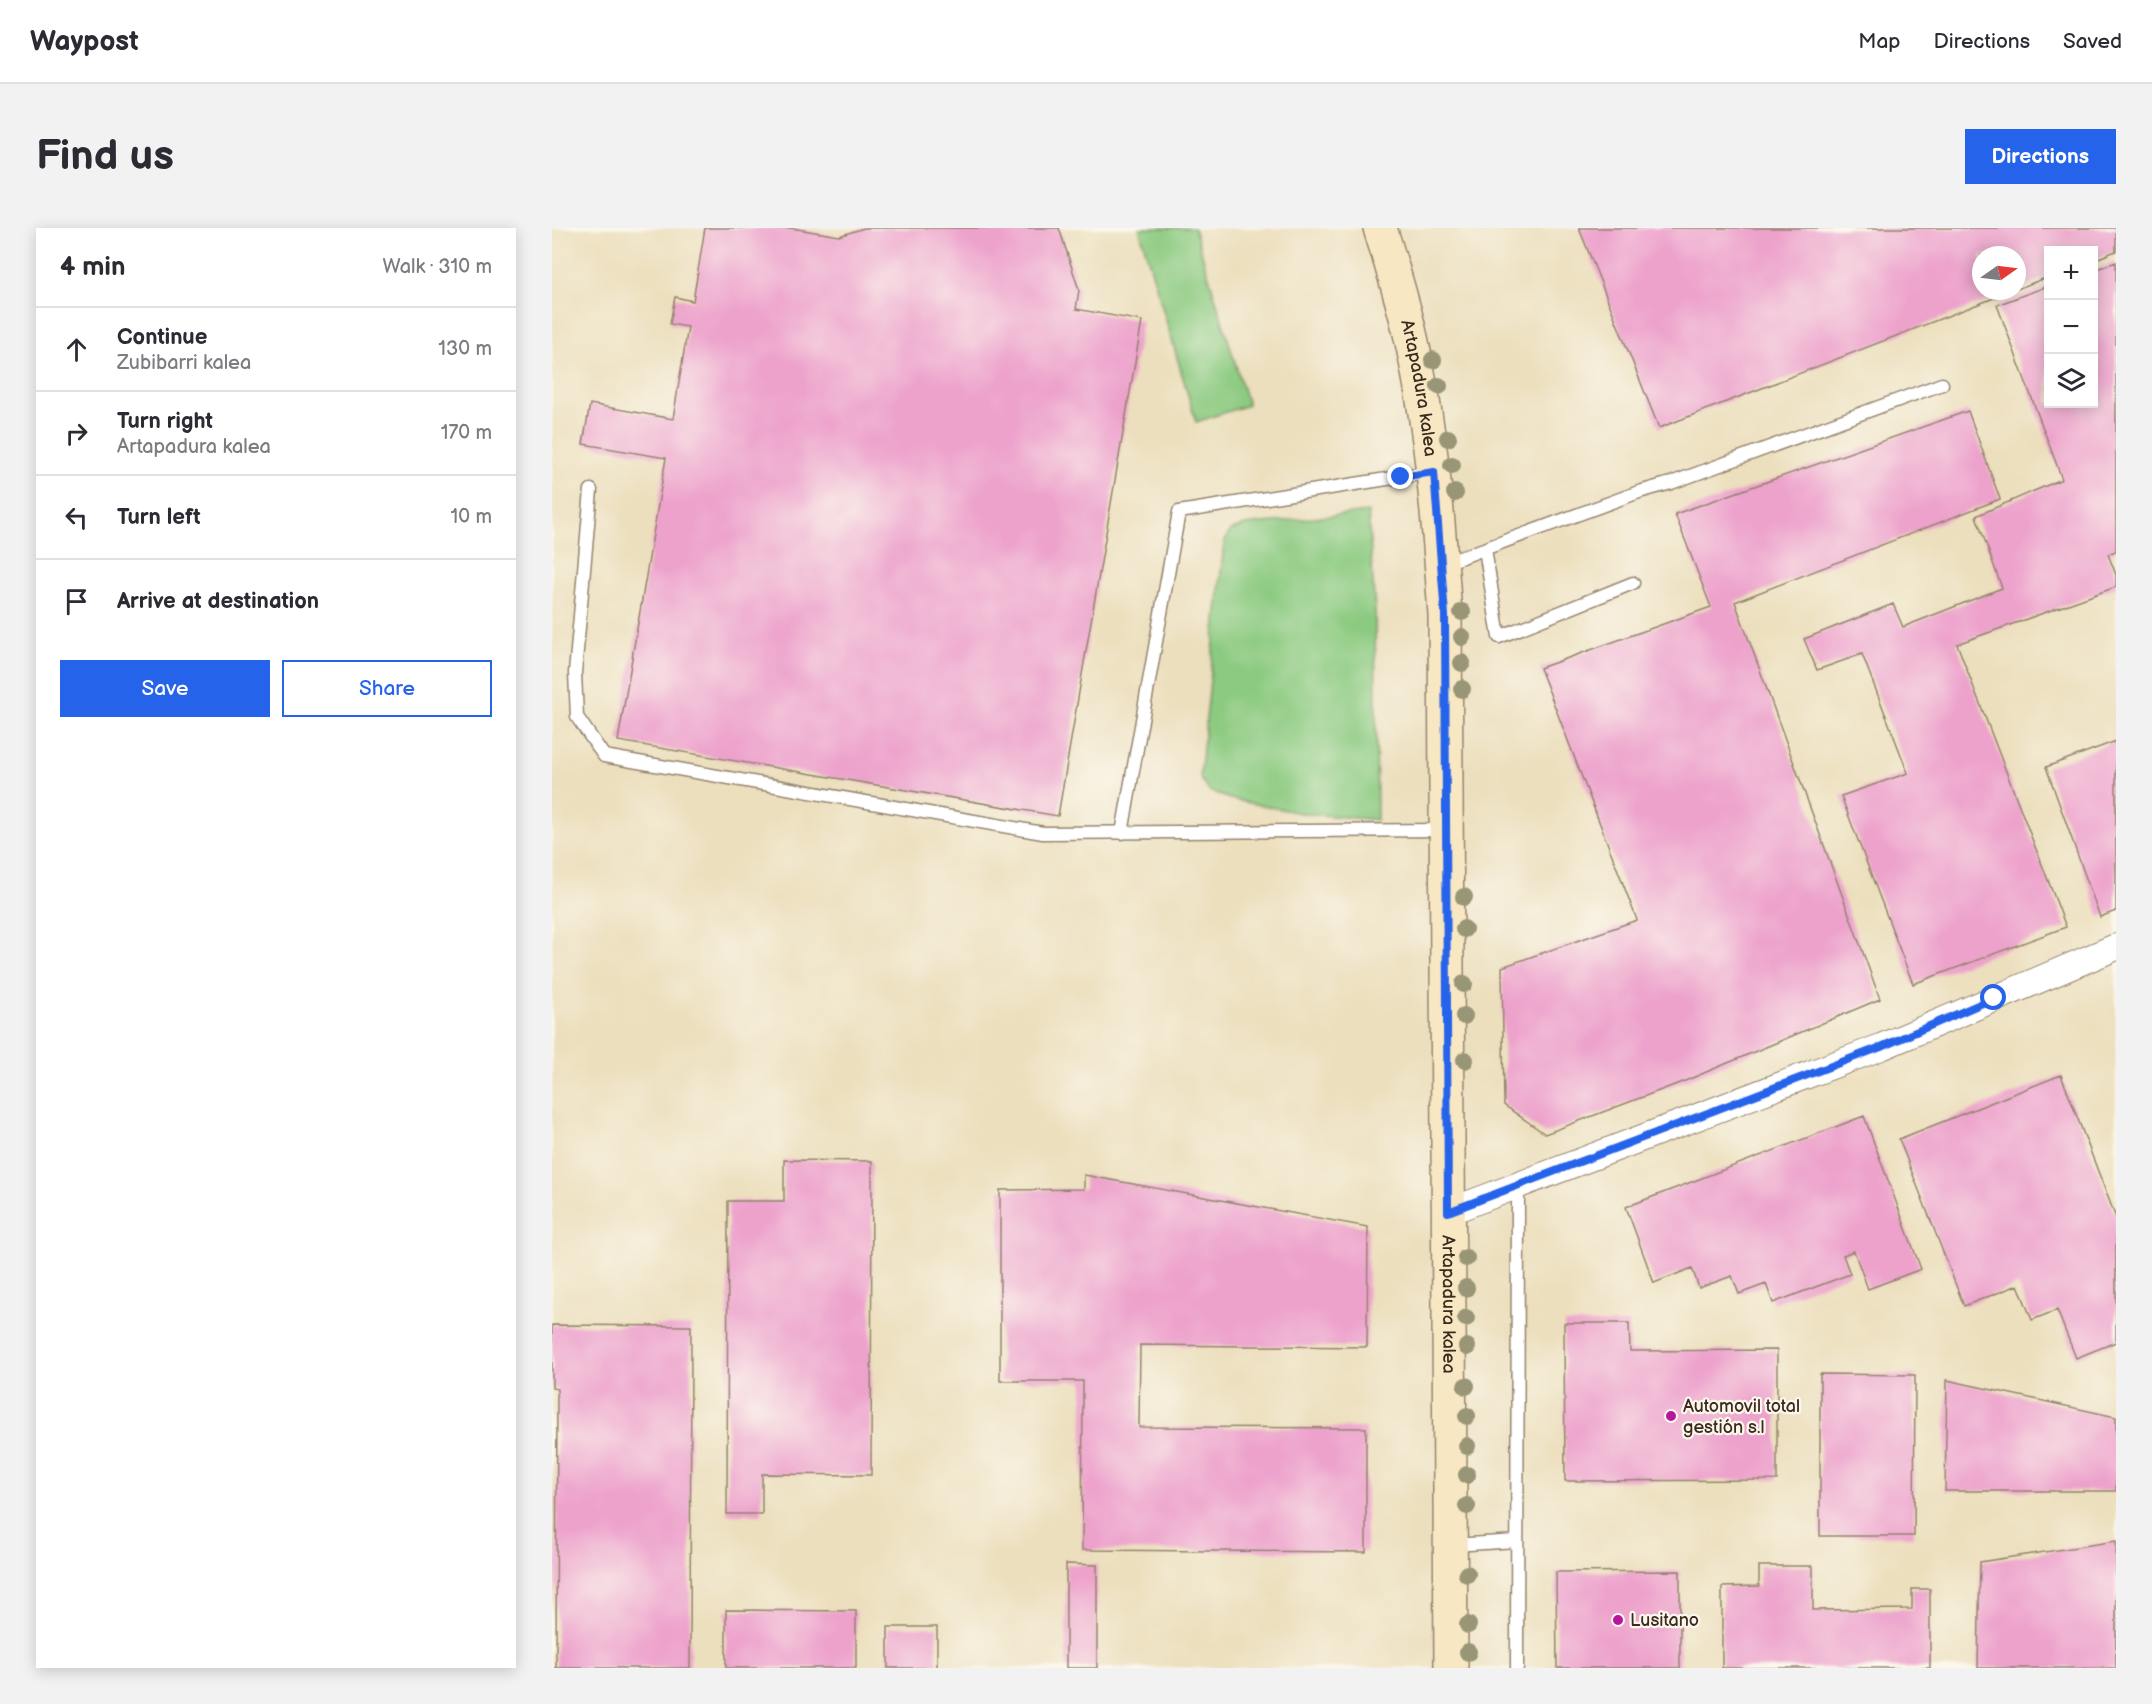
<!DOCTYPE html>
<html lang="en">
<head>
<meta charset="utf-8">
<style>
	body { margin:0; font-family:"Balsamiq Sans",sans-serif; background:#f2f2f3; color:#2b2b33 }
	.controls { position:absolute; right:18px; top:18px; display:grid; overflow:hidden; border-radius:0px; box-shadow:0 3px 15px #0003 }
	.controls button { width:54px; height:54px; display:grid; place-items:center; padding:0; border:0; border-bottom:2px solid #e1e1e2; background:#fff; color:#2b2b33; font:30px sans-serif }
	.compass { position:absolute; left:1420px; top:18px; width:54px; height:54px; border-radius:50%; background:#fff; box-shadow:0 3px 15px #0003; rotate:76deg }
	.stop { position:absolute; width:18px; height:18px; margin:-14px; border:4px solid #2563eb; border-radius:50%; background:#fff }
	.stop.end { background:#2563eb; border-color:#fff; box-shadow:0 2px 6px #0008 }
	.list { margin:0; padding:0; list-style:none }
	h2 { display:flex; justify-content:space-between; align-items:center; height:78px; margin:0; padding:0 24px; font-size:26px }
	h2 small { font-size:20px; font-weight:400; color:#7c7c81 }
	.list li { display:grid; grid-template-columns:39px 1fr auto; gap:18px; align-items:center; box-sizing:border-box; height:84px; padding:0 24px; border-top:2px solid #e1e1e2 }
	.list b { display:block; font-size:22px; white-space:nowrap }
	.list p { margin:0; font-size:20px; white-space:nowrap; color:#7c7c81 }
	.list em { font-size:20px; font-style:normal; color:#7c7c81 }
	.actions { display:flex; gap:12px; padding:18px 24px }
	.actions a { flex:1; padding:14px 0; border:2px solid #2563eb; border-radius:0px; text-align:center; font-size:21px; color:#2563eb }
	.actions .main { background:#2563eb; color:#fff }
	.icon { flex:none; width:33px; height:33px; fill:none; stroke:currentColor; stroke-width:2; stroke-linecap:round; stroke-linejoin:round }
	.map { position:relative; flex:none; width:1564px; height:1440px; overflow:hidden; border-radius:0px }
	header { display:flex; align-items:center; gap:36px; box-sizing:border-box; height:84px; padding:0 30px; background:#fff; border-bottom:2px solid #e1e1e2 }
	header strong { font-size:28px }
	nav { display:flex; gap:33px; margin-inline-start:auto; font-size:21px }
	.intro { display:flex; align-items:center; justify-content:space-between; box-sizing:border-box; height:144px; padding:0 36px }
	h1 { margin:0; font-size:42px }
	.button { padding:15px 27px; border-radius:0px; background:#2563eb; color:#fff; font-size:21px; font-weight:700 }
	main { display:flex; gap:36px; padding:0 36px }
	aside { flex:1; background:#fff; border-radius:0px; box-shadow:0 3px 15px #0003 }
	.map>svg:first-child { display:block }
	.green { fill:#8bca80; stroke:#637a4f; stroke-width:1.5 }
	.building { fill:#eda2cc }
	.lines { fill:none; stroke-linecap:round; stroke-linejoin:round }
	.lane-casing { stroke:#94846e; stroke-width:15 }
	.street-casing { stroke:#94846e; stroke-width:28 }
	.secondary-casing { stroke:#94846e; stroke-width:36 }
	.lane { stroke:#fff; stroke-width:12 }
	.street { stroke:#fff; stroke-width:26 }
	.secondary { stroke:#f8e7c3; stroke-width:33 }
	.tree { fill:#989676 }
	.route { stroke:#2563eb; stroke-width:8 }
	.poi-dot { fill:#b5179e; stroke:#fbf7ec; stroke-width:2 }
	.labels { text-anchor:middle; stroke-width:4.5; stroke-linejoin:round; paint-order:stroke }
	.street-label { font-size:18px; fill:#3b2a1e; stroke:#fbf7ec }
	.poi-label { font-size:18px; fill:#3b2a1e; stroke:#fbf7ec; text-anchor:start }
</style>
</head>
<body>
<header>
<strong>Waypost</strong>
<nav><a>Map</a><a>Directions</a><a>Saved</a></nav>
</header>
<div class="intro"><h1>Find us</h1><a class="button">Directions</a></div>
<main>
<aside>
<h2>4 min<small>Walk · 310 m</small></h2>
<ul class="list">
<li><svg class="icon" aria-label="ahead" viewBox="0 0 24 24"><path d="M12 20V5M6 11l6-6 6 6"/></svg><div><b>Continue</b><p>Zubibarri kalea</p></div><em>130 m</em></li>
<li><svg class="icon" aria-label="right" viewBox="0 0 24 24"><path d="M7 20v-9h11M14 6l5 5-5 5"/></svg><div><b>Turn right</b><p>Artapadura kalea</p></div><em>170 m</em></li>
<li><svg class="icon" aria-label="left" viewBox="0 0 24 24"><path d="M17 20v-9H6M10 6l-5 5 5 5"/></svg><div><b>Turn left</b></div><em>10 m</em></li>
<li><svg class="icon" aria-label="arrive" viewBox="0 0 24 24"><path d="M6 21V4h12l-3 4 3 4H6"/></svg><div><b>Arrive at destination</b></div></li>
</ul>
<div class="actions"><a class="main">Save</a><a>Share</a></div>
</aside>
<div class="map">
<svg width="1564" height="1440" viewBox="0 0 1564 1440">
	<rect width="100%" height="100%" fill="#fbf7ec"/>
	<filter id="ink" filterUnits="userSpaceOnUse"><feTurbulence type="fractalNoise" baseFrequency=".0167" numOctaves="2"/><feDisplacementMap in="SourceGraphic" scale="12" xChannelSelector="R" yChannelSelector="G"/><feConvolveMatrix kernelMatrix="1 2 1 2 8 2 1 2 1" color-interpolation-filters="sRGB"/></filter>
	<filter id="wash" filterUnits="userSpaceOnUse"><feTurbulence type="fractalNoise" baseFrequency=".008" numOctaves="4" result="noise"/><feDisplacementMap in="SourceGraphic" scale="24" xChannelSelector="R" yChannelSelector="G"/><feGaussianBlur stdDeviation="1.35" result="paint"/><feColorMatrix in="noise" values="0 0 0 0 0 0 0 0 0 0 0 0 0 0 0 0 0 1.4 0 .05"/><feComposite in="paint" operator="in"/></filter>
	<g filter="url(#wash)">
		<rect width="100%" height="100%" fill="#ecdfbd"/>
		<path class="green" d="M587,0H642L696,177L644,194Z
			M816,284L823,383L825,592L748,585L678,571L657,563L648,550L672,315L678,303L693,297Z"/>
		<g id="blocks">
			<path class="building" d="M153,0H239L287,8L312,0H507L527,62L524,81L590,93L506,588L66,513L114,230L31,216L38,176L121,191L136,99L118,96L123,69L141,73Z
				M1027,0H1564V23L1542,32V22H1496V49L1465,61V27H1429V63H1460L1107,200Z
				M1564,34V323L1556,326L1564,347V359L1405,416L1514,699L1361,756L1289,568L1356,545L1310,426L1265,442L1252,411L1341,376L1351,399L1450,360L1424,288L1510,251L1445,77L1496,58V176H1542V42Z
				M1416,183L1448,271L1183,374L1328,771L1133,853L993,906L952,877L950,739L1085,692L988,440L1159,379L1123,286Z
				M1564,513V683L1548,689L1494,539Z
				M1509,847L1564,990V1114L1524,1130L1505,1082L1480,1092L1466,1057L1412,1078L1347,911Z
				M1312,888L1369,1041L1316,1061L1302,1023L1291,1027L1298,1046L1221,1075L1214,1056L1187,1066L1180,1048L1147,1060L1140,1040L1102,1055L1074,979Z
				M232,932L320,933L319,1247L210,1246V1286H175L176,973H232Z
				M532,947L816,999L815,1119L588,1117L587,1199L814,1200V1324L530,1322L531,1153H448V962L532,961Z
				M1012,1095H1077L1078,1123L1225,1122V1252L1013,1253Z
				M0,1097L139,1098L138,1440H4L5,1161L0,1160Z
				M1268,1146L1363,1147L1362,1308H1268Z
				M1395,1152L1564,1189V1263H1393Z
				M1564,1313V1440H1426L1428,1334Z
				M514,1336L545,1337V1440H514Z
				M1207,1338H1261V1382L1360,1381V1361H1378V1440H1170V1359L1207,1358Z
				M1128,1343V1440H1005L1004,1344Z
				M174,1382L304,1383V1440H174Z
				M336,1399H385V1440H336Z"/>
		</g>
	</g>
	<g filter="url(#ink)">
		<use href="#blocks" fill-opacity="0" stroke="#94846e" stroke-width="1.5"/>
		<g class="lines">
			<defs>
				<path id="lane" d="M39,262L23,445L25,489L52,528L491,605L893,602
					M933,321L947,409L1081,355
					M891,336L1087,264L1119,255L1390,156
					M570,605L627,284L879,244
					M900,1317L965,1313
					M965,1440L966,957"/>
				<path id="street" d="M896,984L1329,819L1564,719"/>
				<g id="secondary">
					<path id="s1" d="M828,0C840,39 853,79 861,119C880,208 887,298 893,387L899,1440"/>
				</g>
			</defs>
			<use href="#lane" class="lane-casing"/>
			<use href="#street" class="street-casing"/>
			<use href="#secondary" class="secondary-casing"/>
			<use href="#lane" class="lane"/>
			<use href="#street" class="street"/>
			<use href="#secondary" class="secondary"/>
		</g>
		<g class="tree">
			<circle cx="881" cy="132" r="9"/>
			<circle cx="887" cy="158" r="9"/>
			<circle cx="896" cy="210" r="9"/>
			<circle cx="900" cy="237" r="9"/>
			<circle cx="903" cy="265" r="9"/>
			<circle cx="910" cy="384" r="9"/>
			<circle cx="910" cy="409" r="9"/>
			<circle cx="910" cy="435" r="9"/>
			<circle cx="910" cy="461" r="9"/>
			<circle cx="912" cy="669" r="9"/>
			<circle cx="912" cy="701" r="9"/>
			<circle cx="912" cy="756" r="9"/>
			<circle cx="912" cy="788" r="9"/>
			<circle cx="913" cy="832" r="9"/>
			<circle cx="914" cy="1030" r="9"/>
			<circle cx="914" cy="1060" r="9"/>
			<circle cx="914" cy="1090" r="9"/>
			<circle cx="915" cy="1119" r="9"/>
			<circle cx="914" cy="1158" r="9"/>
			<circle cx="915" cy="1188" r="9"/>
			<circle cx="915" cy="1218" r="9"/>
			<circle cx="915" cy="1247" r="9"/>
			<circle cx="915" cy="1278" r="9"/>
			<circle cx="915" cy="1346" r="9"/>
			<circle cx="916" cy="1397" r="9"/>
			<circle cx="916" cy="1424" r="9"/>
		</g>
	</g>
	<g class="lines" filter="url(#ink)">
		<path class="route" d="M849,249L882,244L893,387L896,984L1329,819L1442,770"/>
	</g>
	<g class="poi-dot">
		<circle cx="1119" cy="1188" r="6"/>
		<circle cx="1066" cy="1392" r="6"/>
	</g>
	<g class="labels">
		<g class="street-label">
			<text dy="6" stroke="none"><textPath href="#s1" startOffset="165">Artapadura kalea</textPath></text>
			<text dy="6" stroke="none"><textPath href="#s1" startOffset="1083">Artapadura kalea</textPath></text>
		</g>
		<g class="poi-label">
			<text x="1131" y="1184">Automovil total<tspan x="1131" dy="21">gestión s.l</tspan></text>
			<text x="1078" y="1398">Lusitano</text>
		</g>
	</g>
</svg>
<div class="controls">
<button>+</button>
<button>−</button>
<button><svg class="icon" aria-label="layers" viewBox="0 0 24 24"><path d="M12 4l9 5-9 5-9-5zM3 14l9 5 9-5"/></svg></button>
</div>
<svg class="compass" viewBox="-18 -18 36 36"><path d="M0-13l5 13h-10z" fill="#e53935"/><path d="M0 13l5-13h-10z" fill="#7c7c81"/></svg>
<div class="stop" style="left:1442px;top:770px"></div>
<div class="stop end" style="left:849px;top:249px"></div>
</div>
</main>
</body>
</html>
